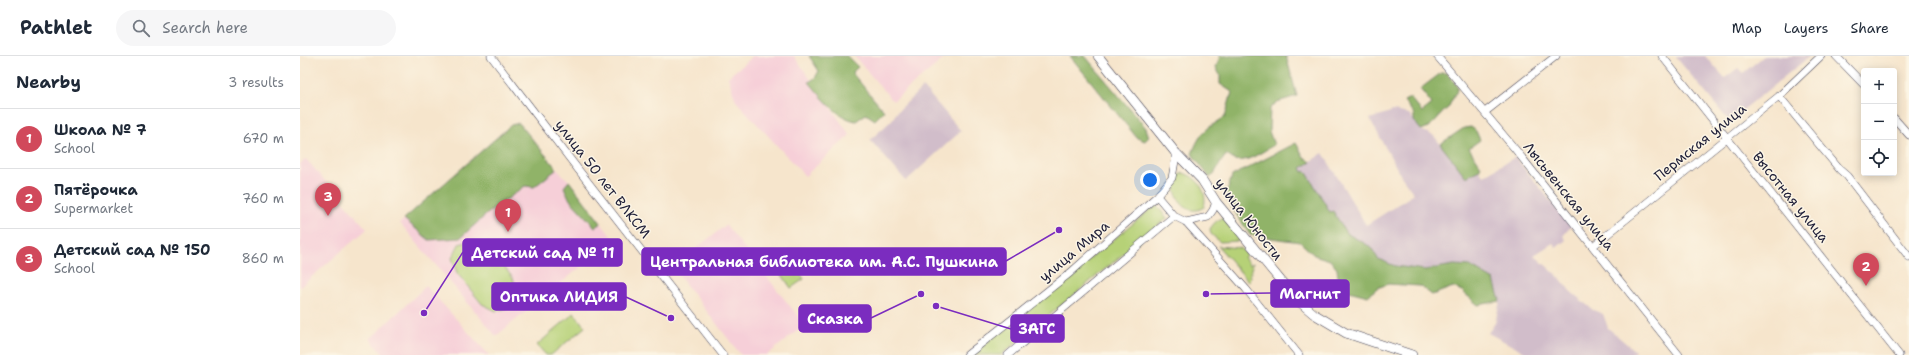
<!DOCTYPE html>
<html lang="en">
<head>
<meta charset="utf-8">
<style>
	body { margin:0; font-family:"Shantell Sans",sans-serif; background:#f6f6f7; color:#1f2937 }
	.controls { position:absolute; right:12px; top:12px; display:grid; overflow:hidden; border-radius:4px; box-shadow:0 2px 10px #0003 }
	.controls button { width:36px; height:36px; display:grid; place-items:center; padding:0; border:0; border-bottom:1px solid #e0e1e3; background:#fff; color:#1f2937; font:20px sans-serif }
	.you { position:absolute; left:850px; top:124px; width:14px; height:14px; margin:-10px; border:3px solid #fff; border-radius:50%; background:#1a73e8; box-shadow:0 0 0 6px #1a73e833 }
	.badge { display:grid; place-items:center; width:26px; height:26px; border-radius:50%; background:#d1495b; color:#fff; font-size:13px; font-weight:700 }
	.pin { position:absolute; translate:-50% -33px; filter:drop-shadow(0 1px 2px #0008) }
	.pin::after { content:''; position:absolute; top:21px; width:14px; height:12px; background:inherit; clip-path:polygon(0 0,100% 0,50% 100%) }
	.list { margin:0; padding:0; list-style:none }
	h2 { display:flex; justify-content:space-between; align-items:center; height:52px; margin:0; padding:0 16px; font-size:17px }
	h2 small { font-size:13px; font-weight:400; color:#747a83 }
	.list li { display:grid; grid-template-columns:26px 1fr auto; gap:12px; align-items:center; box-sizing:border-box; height:60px; padding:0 16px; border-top:1px solid #e0e1e3 }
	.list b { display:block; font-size:15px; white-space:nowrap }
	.list p { margin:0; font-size:13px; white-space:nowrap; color:#747a83 }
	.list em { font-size:13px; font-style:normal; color:#747a83 }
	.icon { flex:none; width:22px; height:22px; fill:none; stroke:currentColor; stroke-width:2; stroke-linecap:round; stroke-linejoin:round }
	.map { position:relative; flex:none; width:1609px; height:299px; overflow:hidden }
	header { display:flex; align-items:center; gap:24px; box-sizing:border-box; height:56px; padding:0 20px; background:#fff; border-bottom:1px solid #e0e1e3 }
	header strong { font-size:19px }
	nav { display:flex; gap:22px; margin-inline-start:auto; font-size:14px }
	.search { width:280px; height:36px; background:#f6f6f7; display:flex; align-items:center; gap:10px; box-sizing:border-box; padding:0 14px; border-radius:22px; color:#747a83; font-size:15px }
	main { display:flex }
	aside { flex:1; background:#fff }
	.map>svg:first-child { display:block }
	.built { fill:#f6cfd8 }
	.industrial { fill:#d1bdca }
	.green { fill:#b6d177; stroke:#6c7a59 }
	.forest { fill:#90b368; stroke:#596a52 }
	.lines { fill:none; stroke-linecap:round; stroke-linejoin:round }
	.minor-casing { stroke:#423f51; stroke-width:8 }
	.major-casing { stroke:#423f51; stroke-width:10 }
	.minor { stroke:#fff; stroke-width:7 }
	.major { stroke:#fff; stroke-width:9 }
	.labels { text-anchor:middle; stroke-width:3; stroke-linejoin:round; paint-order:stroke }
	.street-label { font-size:14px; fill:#22223b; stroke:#fcf5e5 }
	.leader { fill:none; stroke:#7b2cbf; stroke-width:1.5 }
	.callout-dot { fill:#7b2cbf; stroke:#fcf5e5; stroke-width:1.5 }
	.callout { fill:#7b2cbf; stroke:#7b2cbf; stroke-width:1.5 }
	.callout-label { font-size:15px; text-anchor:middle; font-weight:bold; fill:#fff }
</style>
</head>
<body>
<header>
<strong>Pathlet</strong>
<div class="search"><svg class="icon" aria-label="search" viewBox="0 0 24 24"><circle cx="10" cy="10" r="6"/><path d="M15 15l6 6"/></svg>Search here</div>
<nav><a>Map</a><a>Layers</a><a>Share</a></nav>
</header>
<main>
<aside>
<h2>Nearby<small>3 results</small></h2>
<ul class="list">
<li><span class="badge">1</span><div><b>Школа № 7</b><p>School</p></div><em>670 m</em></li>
<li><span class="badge">2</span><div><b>Пятёрочка</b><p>Supermarket</p></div><em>760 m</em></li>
<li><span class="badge">3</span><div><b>Детский сад № 150</b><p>School</p></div><em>860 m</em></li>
</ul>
</aside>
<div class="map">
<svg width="1609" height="299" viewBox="0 0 1609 299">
	<rect width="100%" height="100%" fill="#fcf5e5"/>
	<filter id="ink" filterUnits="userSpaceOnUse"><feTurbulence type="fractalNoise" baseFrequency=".025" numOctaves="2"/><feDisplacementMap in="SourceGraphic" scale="8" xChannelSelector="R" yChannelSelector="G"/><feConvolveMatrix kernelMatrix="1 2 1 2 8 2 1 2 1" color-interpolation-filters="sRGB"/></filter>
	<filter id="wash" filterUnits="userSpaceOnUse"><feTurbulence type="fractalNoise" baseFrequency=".012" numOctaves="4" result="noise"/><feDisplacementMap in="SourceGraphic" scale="16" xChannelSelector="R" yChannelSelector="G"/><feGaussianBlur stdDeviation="0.9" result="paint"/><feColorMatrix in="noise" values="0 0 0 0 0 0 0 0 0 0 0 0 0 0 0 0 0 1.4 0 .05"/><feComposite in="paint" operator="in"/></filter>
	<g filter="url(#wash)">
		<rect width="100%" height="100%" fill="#f6e5cc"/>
		<path class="built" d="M453,0H494L550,79L505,120L436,45L428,21Z
			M554,0H647L593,45Z
			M219,67L257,113L269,125L314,184L196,280L100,167L211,69Z
			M6,103L67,173L0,231V108Z
			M426,169L505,269L467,299H441L372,211Z
			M126,230L189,299H84L70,283Z"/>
		<path class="industrial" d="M1375,0H1405L1425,22L1438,12L1443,17L1464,0H1510L1429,65Z
			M623,31L661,75L606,125L570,84L591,65L598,55Z
			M1093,55L1109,58L1121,74L1134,80L1166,121L1179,114L1183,120L1215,101L1271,170L1263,180L1266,184L1256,192L1253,187L1234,199L1261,223L1270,235L1293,254L1303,258L1308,272L1335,295L1331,299H1230L1188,277L1195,267L1200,245L1194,224L1170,210L1154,209L1125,214L1095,210L1078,203L1071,191L1046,177L1033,155L1030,157L1006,115L1003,116L1001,112L1023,97L1066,169L1082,159L1114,138L1101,120L1070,63Z"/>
		<path class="green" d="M883,117C898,121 908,136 904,151C886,163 871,139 875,121Z
			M856,149L867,162L701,299H671Z
			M925,162C932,167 938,177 939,185L920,186L911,178L910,173C914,167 917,163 925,162Z
			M174,184L188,191L213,222L218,237L211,251L196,255L182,248L157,217L152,202L159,188Z
			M918,190L940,192L947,199L944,201L950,209L953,207L949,226Z
			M491,204L504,223L491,232L478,213Z
			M274,257L285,271L251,299H246L237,289Z"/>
		<path class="forest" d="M509,0H547L558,11L552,17L584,55L575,64L566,58L556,65C537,62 521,40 509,26L515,22L519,15Z
			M770,0H785L846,72L849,81L845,85L837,82Z
			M920,0H986L997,40L977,46L970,53L969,75L974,89C963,95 948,107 935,104C932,103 929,100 926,99C919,107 917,116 910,122L892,98C900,76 906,73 925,61L932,36L920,28V19L916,12Z
			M1141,17H1147C1149,21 1155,26 1157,30C1159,35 1150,45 1149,51C1138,59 1135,70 1121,74L1114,65V58L1104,45L1110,42L1122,56L1132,48L1120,33Z
			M219,67L257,113L234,131L225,130L187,158L160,182L129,184L104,163L211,69Z
			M1171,71L1176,75L1180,84L1169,92L1181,110L1179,114L1166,121L1140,88L1164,72Z
			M996,87L1004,101L1011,106L1001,112L1003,116L1006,115L1030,156L1033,155L1046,177L1071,191L1078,203L1095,210L1125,214L1154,209L1170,210L1194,224L1200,245L1178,249L1162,235L1153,231L1132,239L1120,230L1088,228L1077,232L1068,240L1045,234L1039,228L1037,213L1030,204L1014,199L1000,186L950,179L925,141L932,120Z
			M269,125L301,167L295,171L270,144L264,131Z"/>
	</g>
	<g filter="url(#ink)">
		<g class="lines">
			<defs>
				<path id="minor" d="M191,0L277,112L423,299
					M1137,0L1215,93L1379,299
					M1362,0L1599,299
					M1536,0L1564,29
					M1479,40L1540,114L1547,120L1609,201
					M1185,56L1256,0
					M1594,62L1609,79
					M857,140L874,160L886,166L946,233L999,299
					M886,166L908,161L913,154L916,146
					M1293,190L1479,40L1521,0
					M667,299L770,217L857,140L872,122L875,105V96
					M708,299L874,160"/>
				<path id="major" d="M798,0L875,96L902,124L916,146L994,241L1014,258L1046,277L1112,299"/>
			</defs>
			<use href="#minor" class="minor-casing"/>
			<use href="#major" class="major-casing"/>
			<use href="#minor" class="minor"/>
			<use href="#major" class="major"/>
		</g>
	</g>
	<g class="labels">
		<g class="street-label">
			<text transform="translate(1400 86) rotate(-39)" y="5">Пермская улица</text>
			<text transform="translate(303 123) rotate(52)" y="5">улица 50 лет ВЛКСМ</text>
			<text transform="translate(1269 140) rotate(51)" y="5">Лысьвенская улица</text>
			<text transform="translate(1491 141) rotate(51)" y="5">Высотная улица</text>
			<text transform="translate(949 163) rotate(52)" y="5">улица Юности</text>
			<text transform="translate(774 195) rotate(-40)" y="5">улица Мира</text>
		</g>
	</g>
	<path class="leader" d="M124 257L163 196M759 174L706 205M906 238L971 237M371 262L326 241M621 238L571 262M636 250L711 273"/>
	<g class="callout-dot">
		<circle cx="124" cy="257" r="4"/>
		<circle cx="759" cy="174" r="4"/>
		<circle cx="906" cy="238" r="4"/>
		<circle cx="371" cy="262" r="4"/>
		<circle cx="621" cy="238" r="4"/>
		<circle cx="636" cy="250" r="4"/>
	</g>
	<g class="callout">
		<rect x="163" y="183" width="159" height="27" rx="4"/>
		<rect x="342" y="192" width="364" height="27" rx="4"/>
		<rect x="971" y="224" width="78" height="27" rx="4"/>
		<rect x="192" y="227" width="134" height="27" rx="4"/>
		<rect x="499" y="249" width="72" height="27" rx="4"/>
		<rect x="711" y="259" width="53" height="27" rx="4"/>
	</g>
	<g class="callout-label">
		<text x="243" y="202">Детский сад № 11</text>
		<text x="524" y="211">Центральная библиотека им. А.С. Пушкина</text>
		<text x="1010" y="243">Магнит</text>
		<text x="259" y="246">Оптика ЛИДИЯ</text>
		<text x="535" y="268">Сказка</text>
		<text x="737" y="278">ЗАГС</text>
	</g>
</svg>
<div class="controls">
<button>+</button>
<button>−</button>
<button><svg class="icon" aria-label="locate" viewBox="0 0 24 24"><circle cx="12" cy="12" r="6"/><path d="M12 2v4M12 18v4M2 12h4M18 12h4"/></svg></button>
</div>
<div class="you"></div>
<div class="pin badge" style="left:208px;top:176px">1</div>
<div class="pin badge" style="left:1566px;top:230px">2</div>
<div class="pin badge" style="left:28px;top:160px">3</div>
</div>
</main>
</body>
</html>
